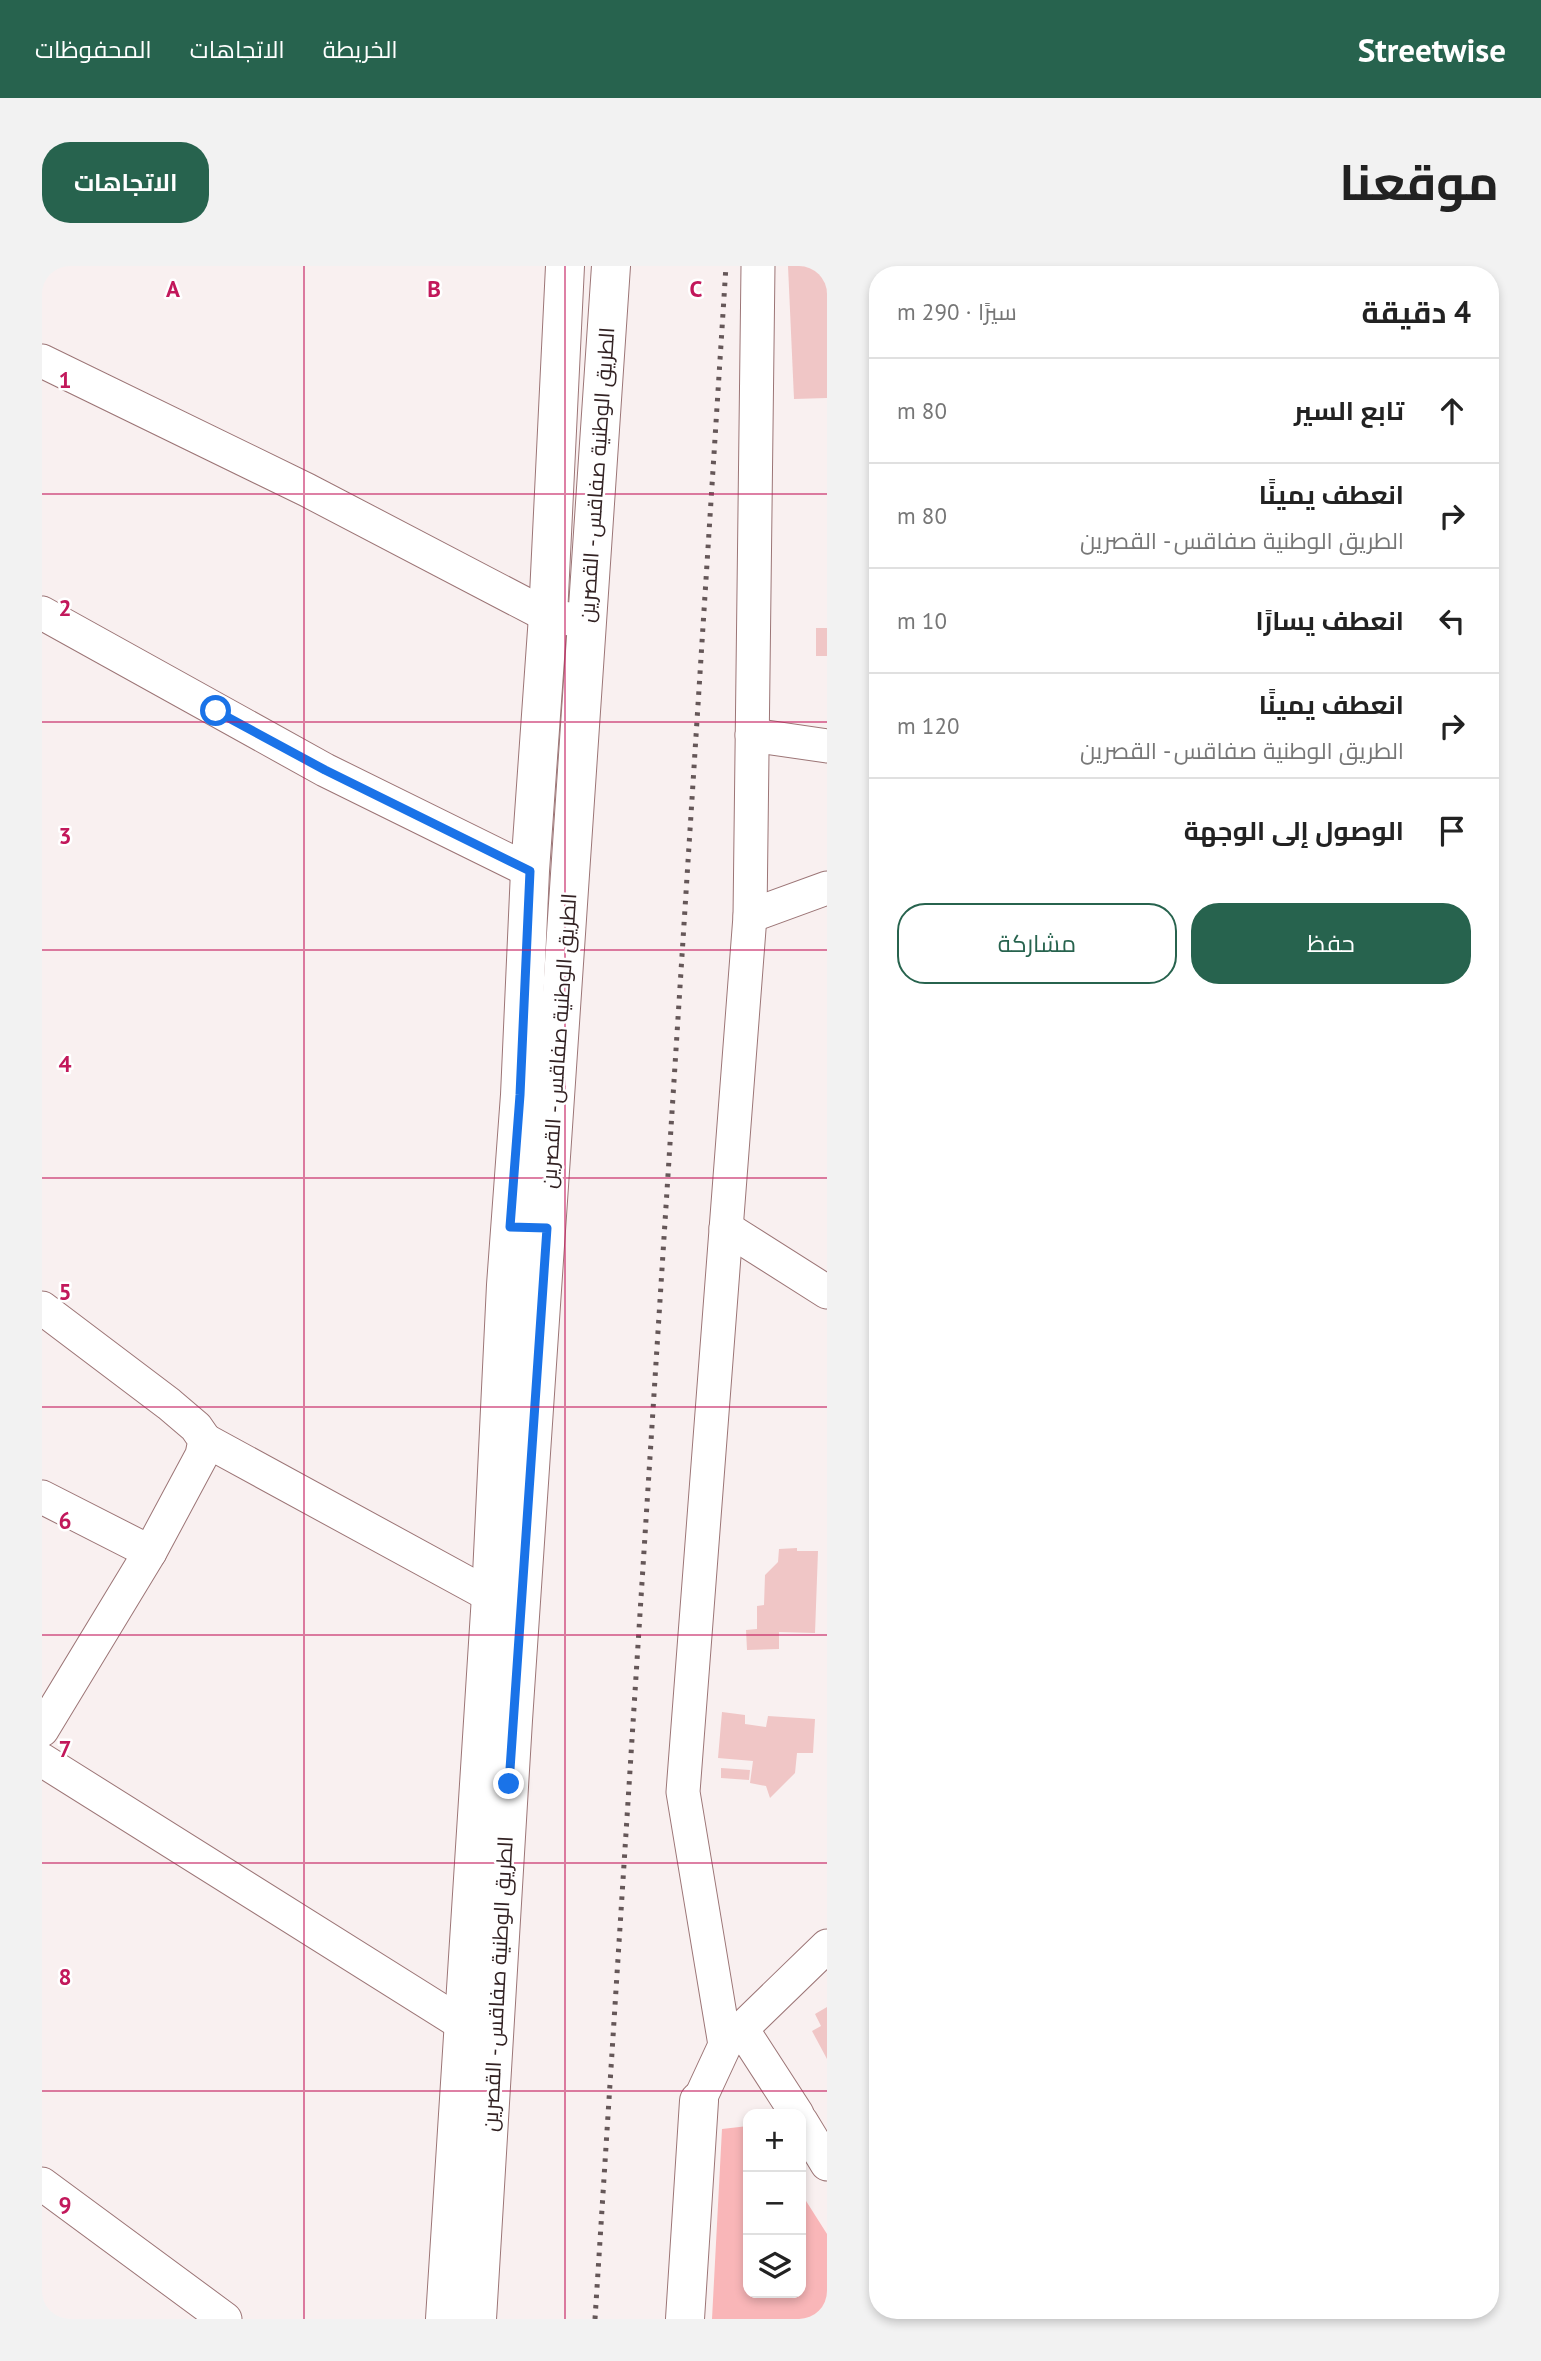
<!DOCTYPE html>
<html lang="ar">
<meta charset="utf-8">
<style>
:root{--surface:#fff;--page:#f2f2f2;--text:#222;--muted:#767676;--line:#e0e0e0;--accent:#27634e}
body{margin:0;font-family:"PT Sans",Cairo,sans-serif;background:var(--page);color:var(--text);direction:rtl}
.controls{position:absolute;right:21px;bottom:21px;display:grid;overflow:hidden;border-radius:14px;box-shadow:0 4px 10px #0003}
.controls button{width:63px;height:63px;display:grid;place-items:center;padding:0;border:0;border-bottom:2px solid var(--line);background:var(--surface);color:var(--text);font:35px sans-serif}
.stop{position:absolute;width:21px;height:21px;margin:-16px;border:5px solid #1a73e8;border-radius:50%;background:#fff}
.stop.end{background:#1a73e8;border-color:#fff;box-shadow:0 2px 7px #0008}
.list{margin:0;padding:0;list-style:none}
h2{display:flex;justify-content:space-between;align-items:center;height:91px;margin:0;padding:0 28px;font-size:30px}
h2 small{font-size:23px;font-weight:400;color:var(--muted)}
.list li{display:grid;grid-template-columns:46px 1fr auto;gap:21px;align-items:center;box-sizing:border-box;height:105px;padding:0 28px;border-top:2px solid var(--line)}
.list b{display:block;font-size:26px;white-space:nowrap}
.list p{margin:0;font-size:23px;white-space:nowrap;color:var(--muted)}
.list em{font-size:23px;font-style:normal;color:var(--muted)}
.actions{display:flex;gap:14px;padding:21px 28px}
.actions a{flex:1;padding:16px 0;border:2px solid var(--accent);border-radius:28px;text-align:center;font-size:24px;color:var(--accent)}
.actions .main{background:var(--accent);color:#fff}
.icon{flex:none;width:38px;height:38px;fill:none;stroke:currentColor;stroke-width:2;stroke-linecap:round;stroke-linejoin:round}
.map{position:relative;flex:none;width:785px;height:2053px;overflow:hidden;direction:ltr;border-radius:28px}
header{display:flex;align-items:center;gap:42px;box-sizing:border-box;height:98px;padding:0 35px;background:var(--accent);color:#fff}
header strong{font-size:33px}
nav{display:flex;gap:38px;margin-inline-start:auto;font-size:24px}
.intro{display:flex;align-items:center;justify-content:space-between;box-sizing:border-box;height:168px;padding:0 42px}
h1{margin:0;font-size:49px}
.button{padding:18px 32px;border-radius:28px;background:var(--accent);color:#fff;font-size:24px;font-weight:700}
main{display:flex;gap:42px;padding:0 42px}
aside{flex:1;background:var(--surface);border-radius:28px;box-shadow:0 4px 10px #0003}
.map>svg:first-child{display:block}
.green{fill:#f9b6b8}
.building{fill:#f0c6c6}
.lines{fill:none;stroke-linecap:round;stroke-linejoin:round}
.minor-casing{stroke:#9c7576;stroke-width:35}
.tertiary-casing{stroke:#9c7576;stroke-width:40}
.primary-casing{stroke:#9c7576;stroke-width:40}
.minor{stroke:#fff;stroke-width:33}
.tertiary{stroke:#fff;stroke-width:38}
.primary{stroke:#fff;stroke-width:38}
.rail{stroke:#655758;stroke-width:5;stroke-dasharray:3.5 7;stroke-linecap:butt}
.route{stroke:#1a73e8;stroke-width:9}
.grid{fill:none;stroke:#c2185b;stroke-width:2;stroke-opacity:0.55}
.labels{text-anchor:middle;stroke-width:5;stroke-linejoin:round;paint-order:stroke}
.street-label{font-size:21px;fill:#322223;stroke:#fff}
.grid-label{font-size:23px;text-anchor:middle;font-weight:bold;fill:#c2185b;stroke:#fff;stroke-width:5;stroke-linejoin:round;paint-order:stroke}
</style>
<header>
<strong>Streetwise</strong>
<nav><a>الخريطة</a><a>الاتجاهات</a><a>المحفوظات</a></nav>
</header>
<div class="intro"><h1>موقعنا</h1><a class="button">الاتجاهات</a></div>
<main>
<aside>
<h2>4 دقيقة<small>سيرًا · 290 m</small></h2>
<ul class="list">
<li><svg class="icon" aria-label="ahead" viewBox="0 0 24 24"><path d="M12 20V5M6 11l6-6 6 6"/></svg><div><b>تابع السير</b></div><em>80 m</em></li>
<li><svg class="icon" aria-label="right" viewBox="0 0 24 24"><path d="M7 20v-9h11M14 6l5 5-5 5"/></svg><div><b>انعطف يمينًا</b><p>الطريق الوطنية صفاقس - القصرين</p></div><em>80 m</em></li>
<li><svg class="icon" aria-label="left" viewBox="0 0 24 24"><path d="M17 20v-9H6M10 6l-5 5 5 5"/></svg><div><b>انعطف يسارًا</b></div><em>10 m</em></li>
<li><svg class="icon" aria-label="right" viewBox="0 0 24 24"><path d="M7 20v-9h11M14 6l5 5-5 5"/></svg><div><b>انعطف يمينًا</b><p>الطريق الوطنية صفاقس - القصرين</p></div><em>120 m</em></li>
<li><svg class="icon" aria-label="arrive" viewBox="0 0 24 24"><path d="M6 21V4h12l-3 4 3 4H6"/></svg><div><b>الوصول إلى الوجهة</b></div></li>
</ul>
<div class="actions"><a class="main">حفظ</a><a>مشاركة</a></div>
</aside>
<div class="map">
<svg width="785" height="2053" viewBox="0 0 785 2053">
<rect width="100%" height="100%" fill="#f9f0f0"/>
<!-- green -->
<polygon class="green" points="706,1860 706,2027 759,2027 759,1927 785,1968 785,2053 670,2053 680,1863"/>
<!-- building -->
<g class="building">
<polygon points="746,0 785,0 785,132 752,133"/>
<rect x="774" y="362" width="11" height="28"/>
<polygon points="755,1282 755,1285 776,1285 773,1367 737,1366 737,1383 705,1384 704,1364 715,1363 715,1340 722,1339 723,1309 736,1296 737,1283"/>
<polygon points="680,1446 703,1449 703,1458 724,1461 726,1450 773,1453 771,1487 755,1487 753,1507 728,1532 724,1520 708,1517 711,1495 676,1492"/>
<polygon points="679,1502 708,1504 707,1514 679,1512"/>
<polygon points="785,1741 785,1793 770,1765 779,1760 773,1748"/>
</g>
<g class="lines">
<defs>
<g id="minor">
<polyline points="0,95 265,224 506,350 528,353"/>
<polyline points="0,347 283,504 488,605"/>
<polyline points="710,469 785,480"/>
<polyline points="708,650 785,622"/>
<polyline points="684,962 785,1026"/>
<polyline points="0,1042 127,1138 154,1161 163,1174 160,1189 108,1286 0,1464"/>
<polyline points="163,1174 449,1330"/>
<polyline points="0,1231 108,1286"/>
<polyline points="0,1494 422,1759"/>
<polyline points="700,1763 755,1848"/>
<polyline points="683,1779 641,1526 708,650 716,0"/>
<polyline points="657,1835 683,1779 785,1680"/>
<polyline points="759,1855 785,1898"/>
<polyline points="0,1918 183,2053"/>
</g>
<polyline id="tertiary" points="643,2053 657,1835"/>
<g id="primary">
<polyline points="403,2053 449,1330 464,1019 478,829 488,605 506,350 523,0"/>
<polyline points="435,2053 471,1454 569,0"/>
</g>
</defs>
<!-- minor casing -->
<use href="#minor" class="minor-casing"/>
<!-- tertiary casing -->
<use href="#tertiary" class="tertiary-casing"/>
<!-- primary casing -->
<use href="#primary" class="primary-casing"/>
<!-- minor -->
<use href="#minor" class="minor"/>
<!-- tertiary -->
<use href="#tertiary" class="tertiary"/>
<!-- primary -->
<use href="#primary" class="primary"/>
<!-- rail -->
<polyline class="rail" points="553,2053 684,0"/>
</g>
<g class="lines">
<!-- route -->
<polyline class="route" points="174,445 283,504 488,605 478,829 468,961 505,962 467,1518"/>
</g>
<!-- grid -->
<path class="grid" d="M 262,0 L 262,2053M 523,0 L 523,2053M 0,228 L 785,228M 0,456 L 785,456M 0,684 L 785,684M 0,912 L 785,912M 0,1141 L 785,1141M 0,1369 L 785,1369M 0,1597 L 785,1597M 0,1825 L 785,1825"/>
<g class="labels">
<!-- street labels -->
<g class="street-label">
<text transform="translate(555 209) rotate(-86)" y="7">الطريق الوطنية صفاقس - القصرين</text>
<text transform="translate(517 775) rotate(-86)" y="7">الطريق الوطنية صفاقس - القصرين</text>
<text transform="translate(456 1718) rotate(-87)" y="7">الطريق الوطنية صفاقس - القصرين</text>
</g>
</g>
<g class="grid-label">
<text x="131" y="31">A</text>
<text x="392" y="31">B</text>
<text x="654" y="31">C</text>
<text x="23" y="122">1</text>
<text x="23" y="350">2</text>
<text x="23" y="578">3</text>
<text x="23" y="806">4</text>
<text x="23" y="1034">5</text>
<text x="23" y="1263">6</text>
<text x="23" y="1491">7</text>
<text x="23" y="1719">8</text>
<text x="23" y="1947">9</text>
</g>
</svg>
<div class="controls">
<button>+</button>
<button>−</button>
<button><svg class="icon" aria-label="layers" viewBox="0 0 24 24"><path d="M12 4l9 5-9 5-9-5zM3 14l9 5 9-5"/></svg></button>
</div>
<div class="stop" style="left:174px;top:445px"></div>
<div class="stop end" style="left:467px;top:1518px"></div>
</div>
</main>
